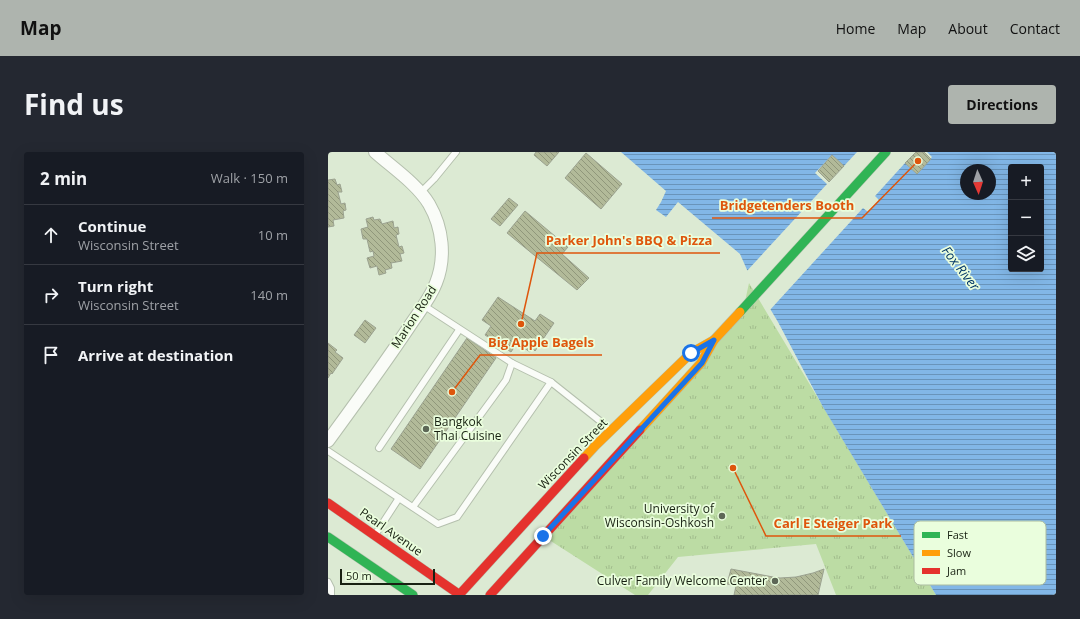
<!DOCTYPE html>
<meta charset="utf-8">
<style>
:root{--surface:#171b24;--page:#242831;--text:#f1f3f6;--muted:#9ea1a6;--line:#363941;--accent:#aeb4ae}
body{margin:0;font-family:"Open Sans",sans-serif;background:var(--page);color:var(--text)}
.controls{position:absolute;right:12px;top:12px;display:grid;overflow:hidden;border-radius:4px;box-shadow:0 4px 16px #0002}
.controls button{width:36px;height:36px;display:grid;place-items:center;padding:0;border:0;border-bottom:1px solid var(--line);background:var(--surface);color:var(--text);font:20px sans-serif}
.compass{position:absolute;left:632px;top:12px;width:36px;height:36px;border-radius:50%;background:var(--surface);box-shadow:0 4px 16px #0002;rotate:177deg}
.scale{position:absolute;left:12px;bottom:10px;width:95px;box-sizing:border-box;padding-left:4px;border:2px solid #182112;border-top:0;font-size:11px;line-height:14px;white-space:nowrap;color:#182112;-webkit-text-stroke:3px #eafedd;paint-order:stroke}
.stop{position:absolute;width:12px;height:12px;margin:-9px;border:3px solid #1a73e8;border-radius:50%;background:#fff}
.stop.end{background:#1a73e8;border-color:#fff;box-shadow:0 1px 4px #0008}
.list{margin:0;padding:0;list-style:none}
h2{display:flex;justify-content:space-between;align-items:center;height:52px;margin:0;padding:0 16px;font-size:17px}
h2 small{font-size:13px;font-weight:400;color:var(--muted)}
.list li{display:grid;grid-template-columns:26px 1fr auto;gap:12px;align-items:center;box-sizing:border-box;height:60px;padding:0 16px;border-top:1px solid var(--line)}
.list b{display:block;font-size:15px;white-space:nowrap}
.list p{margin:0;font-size:13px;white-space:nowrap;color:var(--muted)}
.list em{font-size:13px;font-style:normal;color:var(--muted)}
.icon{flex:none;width:22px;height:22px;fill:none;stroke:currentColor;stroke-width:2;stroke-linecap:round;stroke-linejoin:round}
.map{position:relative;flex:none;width:728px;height:443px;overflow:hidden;border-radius:4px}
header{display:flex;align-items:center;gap:24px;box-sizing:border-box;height:56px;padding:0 20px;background:var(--accent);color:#111}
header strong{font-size:19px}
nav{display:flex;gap:22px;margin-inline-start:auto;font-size:14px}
.intro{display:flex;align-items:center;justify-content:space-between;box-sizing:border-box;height:96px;padding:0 24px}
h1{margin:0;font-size:28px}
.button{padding:10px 18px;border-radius:4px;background:var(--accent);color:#111;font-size:14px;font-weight:700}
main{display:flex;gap:24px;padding:0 24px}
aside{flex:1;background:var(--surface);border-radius:4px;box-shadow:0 4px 16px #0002}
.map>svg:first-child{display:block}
.park{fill:url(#park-tufts)}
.water{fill:url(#water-rules);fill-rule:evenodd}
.pier{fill:#dcead3}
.building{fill:url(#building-back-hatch);stroke:#9ba290}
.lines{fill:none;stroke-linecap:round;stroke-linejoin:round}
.lane-casing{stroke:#b5c0ae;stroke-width:8}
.street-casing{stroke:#b5c0ae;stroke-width:14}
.fast-casing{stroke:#b5c0ae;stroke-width:10}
.slow-casing{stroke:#b5c0ae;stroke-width:10}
.jam-casing{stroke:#b5c0ae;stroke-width:10}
.lane{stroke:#fafcf8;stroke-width:6}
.street{stroke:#fafcf8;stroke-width:12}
.fast{stroke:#30b455;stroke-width:9}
.slow{stroke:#ff9f0a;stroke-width:9}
.jam{stroke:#e5322d;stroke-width:9}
.route{stroke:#1a73e8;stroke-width:5}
.poi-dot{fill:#5d6756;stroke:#eafedd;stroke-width:1.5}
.labels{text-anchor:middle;stroke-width:3.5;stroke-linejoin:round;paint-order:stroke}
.street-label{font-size:12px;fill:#182112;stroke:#eafedd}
.poi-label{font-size:12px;fill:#182112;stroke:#eafedd;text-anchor:end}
.water-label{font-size:13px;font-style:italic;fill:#013566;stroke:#eafedd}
.key{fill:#eafedd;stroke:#abbca0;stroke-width:1}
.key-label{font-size:11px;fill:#182112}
.leader{fill:none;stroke:#de560c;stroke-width:1.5}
.callout-dot{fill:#de560c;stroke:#eafedd;stroke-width:1.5}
.callout-label{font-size:13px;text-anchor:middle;font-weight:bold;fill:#de560c;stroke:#eafedd;stroke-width:3.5;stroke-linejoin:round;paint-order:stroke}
</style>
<header>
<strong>Map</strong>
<nav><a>Home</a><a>Map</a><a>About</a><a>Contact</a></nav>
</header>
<div class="intro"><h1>Find us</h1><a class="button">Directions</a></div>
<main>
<aside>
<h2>2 min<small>Walk · 150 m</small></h2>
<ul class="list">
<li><svg class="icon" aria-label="ahead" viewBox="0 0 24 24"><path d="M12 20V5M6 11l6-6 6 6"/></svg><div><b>Continue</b><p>Wisconsin Street</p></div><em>10 m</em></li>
<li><svg class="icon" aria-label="right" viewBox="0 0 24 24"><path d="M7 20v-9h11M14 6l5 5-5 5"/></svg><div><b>Turn right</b><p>Wisconsin Street</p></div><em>140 m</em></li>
<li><svg class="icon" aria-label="arrive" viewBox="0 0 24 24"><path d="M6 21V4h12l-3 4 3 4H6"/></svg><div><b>Arrive at destination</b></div></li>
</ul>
</aside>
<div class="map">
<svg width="728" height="443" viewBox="0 0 728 443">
<defs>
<pattern id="park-tufts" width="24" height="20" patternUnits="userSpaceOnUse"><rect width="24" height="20" fill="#bcdca4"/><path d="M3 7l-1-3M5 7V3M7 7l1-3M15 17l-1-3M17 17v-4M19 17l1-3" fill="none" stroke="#a1bc8c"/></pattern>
<pattern id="water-rules" width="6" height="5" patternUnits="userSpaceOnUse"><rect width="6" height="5" fill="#82b7e7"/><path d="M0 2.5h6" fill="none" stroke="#6994ba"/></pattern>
<pattern id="building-back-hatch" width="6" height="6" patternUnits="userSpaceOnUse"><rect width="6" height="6" fill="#b2ba99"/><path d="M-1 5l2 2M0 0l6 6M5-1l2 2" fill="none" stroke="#90977b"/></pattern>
</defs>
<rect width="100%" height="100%" fill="#dcead3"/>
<!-- park -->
<polygon class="park" points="421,131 608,443 508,443 488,392 350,405 320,443 307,443 215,384 416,154"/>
<!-- water -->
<path class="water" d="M 293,0 L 728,0 L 728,443 L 608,443 L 495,255 L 450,170 L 420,120 L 412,102 L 350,50 L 338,65 L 328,58 L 333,50 L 338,39 ZM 683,15 L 713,15 L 713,117 L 683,117 ZM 638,18 L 662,18 L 662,42 L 638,42 Z"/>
<!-- pier -->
<polygon class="pier" points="529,0 599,0 604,5 589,22 577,11 547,44 551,48 540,60 535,56 441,159 418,120 499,32 487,21 504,3 516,14"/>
<!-- building -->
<g class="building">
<polygon points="208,0 231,0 219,14 206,3"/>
<polygon points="588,0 596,0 603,7 589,22 577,11"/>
<polygon points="258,1 294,32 273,57 237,26"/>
<polygon points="504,3 516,14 501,30 490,19"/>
<polygon points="7,27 9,33 12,32 14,40 10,40 13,52 17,51 18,58 15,59 16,66 5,68 6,74 0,75 0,28"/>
<polygon points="181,46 190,53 172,74 163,67"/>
<polygon points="197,59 240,95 234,102 261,126 249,138 179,81"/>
<polygon points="45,65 46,68 52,67 54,72 65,69 66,76 70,75 71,82 68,83 71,95 74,94 76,101 72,102 74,109 63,111 64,116 57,118 58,121 51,123 49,114 42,116 39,106 46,104 45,99 42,100 39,87 35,87 33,77 40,75 38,67"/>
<polygon points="170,145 207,169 212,162 226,171 207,199 204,196 202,200 189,191 183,200 157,183 163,174 154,168"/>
<polygon points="37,168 48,176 37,191 26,183"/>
<polygon points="139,186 168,206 92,317 63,297"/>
<polygon points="0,191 9,198 7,200 15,206 4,222 3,221 0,226"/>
<polygon points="403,417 445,425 452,426 468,425 485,421 496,417 490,443 406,443 408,434 399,432"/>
</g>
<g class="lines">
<defs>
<g id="lane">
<polyline points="93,40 106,27 128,0"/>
<polyline points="95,153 184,211 223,230"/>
<polyline points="51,296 131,178"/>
<polyline points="0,299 110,372 129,365 223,230 272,269 280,277"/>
<polyline points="85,355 178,228 184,211"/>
<polyline points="47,383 71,346"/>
<polyline points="0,430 3,436 3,443"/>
</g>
<path id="street" d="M 0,289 C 27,252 55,214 81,175 C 90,161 102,147 108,131 C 118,106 115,76 101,52 C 89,32 65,16 47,0"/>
<g id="fast">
<polyline points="412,160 558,0"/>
<polyline points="0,385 85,443"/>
</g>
<g id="slow">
<polyline points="312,278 373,211 386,188 412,160"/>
<polyline points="256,306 267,294 363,201 386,188"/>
</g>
<g id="jam">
<polyline points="0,351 132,443"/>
<polyline points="131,443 256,306"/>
<polyline points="162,443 312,278"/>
</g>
</defs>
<!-- lane casing -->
<use href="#lane" class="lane-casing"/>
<!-- street casing -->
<use href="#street" class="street-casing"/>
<!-- fast casing -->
<use href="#fast" class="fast-casing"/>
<!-- slow casing -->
<use href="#slow" class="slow-casing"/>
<!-- jam casing -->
<use href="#jam" class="jam-casing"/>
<!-- lane -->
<use href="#lane" class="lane"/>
<!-- street -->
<use href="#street" class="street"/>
<!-- fast -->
<use href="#fast" class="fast"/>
<!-- slow -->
<use href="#slow" class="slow"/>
<!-- jam -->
<use href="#jam" class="jam"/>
</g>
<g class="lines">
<!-- route -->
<polyline class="route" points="215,384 374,211 386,188 363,201"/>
</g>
<!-- markers -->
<g class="poi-dot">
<circle cx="98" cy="277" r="4"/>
<circle cx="394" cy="364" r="4"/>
<circle cx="447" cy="429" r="4"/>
</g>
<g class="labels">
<!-- street labels -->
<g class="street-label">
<text transform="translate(86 165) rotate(-57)" y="4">Marion Road</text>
<text transform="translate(245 302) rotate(-46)" y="4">Wisconsin Street</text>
<text transform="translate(63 380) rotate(35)" y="4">Pearl Avenue</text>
</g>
<!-- poi labels -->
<g class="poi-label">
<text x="106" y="274" text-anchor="start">Bangkok<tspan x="106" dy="14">Thai Cuisine</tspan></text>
<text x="386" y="361">University of<tspan x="386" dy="14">Wisconsin-Oshkosh</tspan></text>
<text x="439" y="433">Culver Family Welcome Center</text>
</g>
<!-- water labels -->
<g class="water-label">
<text transform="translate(633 116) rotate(52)" y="5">Fox River</text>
</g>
</g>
<!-- legend -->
<rect x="586" y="369" width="132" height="64" rx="6" class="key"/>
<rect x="594" y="380" width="18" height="6" fill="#30b455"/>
<rect x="594" y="398" width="18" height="6" fill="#ff9f0a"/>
<rect x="594" y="416" width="18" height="6" fill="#e5322d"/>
<g class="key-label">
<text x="619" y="387">Fast</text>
<text x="619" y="405">Slow</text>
<text x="619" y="423">Jam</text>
</g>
<!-- callouts -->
<path class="leader" d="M590 9L534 66H384M193 172L209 101H392M124 240L152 203H274M405 316L438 384H573"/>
<g class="callout-dot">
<circle cx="590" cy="9" r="4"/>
<circle cx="193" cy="172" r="4"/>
<circle cx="124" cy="240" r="4"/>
<circle cx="405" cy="316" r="4"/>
</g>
<g class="callout-label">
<text x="459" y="58">Bridgetenders Booth</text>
<text x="301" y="93">Parker John's BBQ &amp; Pizza</text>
<text x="213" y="195">Big Apple Bagels</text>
<text x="505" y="376">Carl E Steiger Park</text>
</g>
</svg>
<div class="controls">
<button>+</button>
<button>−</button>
<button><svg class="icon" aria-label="layers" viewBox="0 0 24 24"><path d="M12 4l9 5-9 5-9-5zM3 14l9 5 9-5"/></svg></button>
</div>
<svg class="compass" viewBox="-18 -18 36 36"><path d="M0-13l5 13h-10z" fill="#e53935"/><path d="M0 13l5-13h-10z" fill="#9ea1a6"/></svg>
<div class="scale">50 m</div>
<div class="stop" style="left:363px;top:201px"></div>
<div class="stop end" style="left:215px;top:384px"></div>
</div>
</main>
